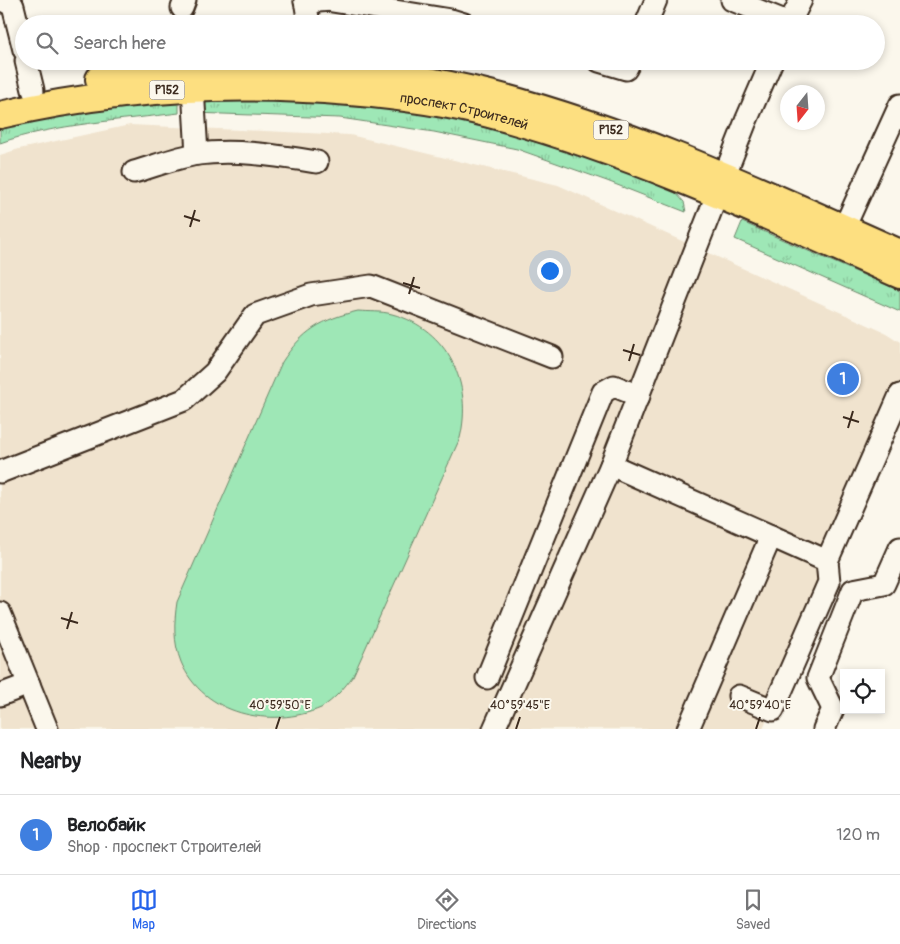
<!DOCTYPE html>
<meta charset="utf-8">
<style>
:root{--surface:#fff;--page:#f2f2f2;--text:#202124;--muted:#757577;--line:#e0e0e0;--accent:#2563eb}
body{margin:0;font-family:Pangolin,sans-serif;background:var(--page);color:var(--text)}
.controls{position:absolute;right:15px;bottom:15px;display:grid;overflow:hidden;border-radius:0px;box-shadow:0 2px 8px #0003}
.controls button{width:45px;height:45px;display:grid;place-items:center;padding:0;border:0;border-bottom:1px solid var(--line);background:var(--surface);color:var(--text);font:25px sans-serif}
.compass{position:absolute;left:780px;top:85px;width:45px;height:45px;border-radius:50%;background:var(--surface);box-shadow:0 2px 8px #0003;rotate:197deg}
.you{position:absolute;left:549px;top:270px;width:18px;height:18px;margin:-12px;border:4px solid #fff;border-radius:50%;background:#1a73e8;box-shadow:0 0 0 8px #1a73e833}
.badge{display:grid;place-items:center;width:32px;height:32px;border-radius:50%;background:var(--accent);color:#fff;font-size:16px;font-weight:700}
.pin{position:absolute;translate:-50% -50%;border:2px solid #fff;box-shadow:0 1px 5px #0006}
.list{margin:0;padding:0;list-style:none}
h2{display:flex;justify-content:space-between;align-items:center;height:65px;margin:0;padding:0 20px;font-size:21px}
h2 small{font-size:16px;font-weight:400;color:var(--muted)}
.list li{display:grid;grid-template-columns:32px 1fr auto;gap:15px;align-items:center;box-sizing:border-box;height:80px;padding:0 20px;border-top:1px solid var(--line)}
.list b{display:block;font-size:19px;white-space:nowrap}
.list p{margin:0;font-size:16px;white-space:nowrap;color:var(--muted)}
.list em{font-size:16px;font-style:normal;color:var(--muted)}
.icon{flex:none;width:28px;height:28px;fill:none;stroke:currentColor;stroke-width:2;stroke-linecap:round;stroke-linejoin:round}
.map{position:relative;flex:none;width:900px;height:729px;overflow:hidden}
.search{position:absolute;background:var(--surface);box-shadow:0 2px 8px #0003;left:15px;right:15px;top:15px;height:55px;display:flex;align-items:center;gap:12px;box-sizing:border-box;padding:0 18px;border-radius:28px;color:var(--muted);font-size:19px}
.sheet{height:145px;background:var(--surface)}
nav{display:flex;justify-content:space-around;align-items:center;box-sizing:border-box;height:70px;border-top:1px solid var(--line);background:var(--surface);font-size:14px;color:var(--muted)}
nav a{display:grid;justify-items:center;gap:2px}
nav .on{color:var(--accent)}
.map>svg:first-child{display:block}
.built{fill:#f0e3ce}
.grass{fill:url(#grass-tufts);stroke:#6c886a}
.pitch{fill:#9ee7b6;stroke:#6c886a}
.lines{fill:none;stroke-linecap:round;stroke-linejoin:round}
.minor-casing{stroke:#3b2a1e;stroke-width:25}
.major-casing{stroke:#3b2a1e;stroke-width:30}
.minor{stroke:#fbf7ec;stroke-width:21}
.major{stroke:#fddf80;stroke-width:26}
.ticks{fill:none;stroke:#3b2a1e;stroke-width:2}
.labels{text-anchor:middle;stroke-width:4;stroke-linejoin:round;paint-order:stroke}
.shield{fill:#fbf7ec;stroke:#75685c;stroke-width:1}
.shield-label{font-size:12px;font-weight:bold;fill:#3b2a1e}
.street-label{font-size:14px;fill:#3b2a1e;stroke:#fbf7ec}
.ticks-label{font-size:12px;text-anchor:middle;fill:#3b2a1e;stroke:#fbf7ec;stroke-width:4;stroke-linejoin:round;paint-order:stroke}
</style>
<div class="map">
<svg width="900" height="729" viewBox="0 0 900 729">
<defs>
<pattern id="grass-tufts" width="24" height="20" patternUnits="userSpaceOnUse" patternTransform="scale(1.25)"><rect width="24" height="20" fill="#9ee7b6"/><path d="M3 7l-1-3M5 7V3M7 7l1-3M15 17l-1-3M17 17v-4M19 17l1-3" fill="none" stroke="#89c69c"/></pattern>
</defs>
<rect width="100%" height="100%" fill="#fbf7ec"/>
<filter id="ink" filterUnits="userSpaceOnUse"><feTurbulence type="fractalNoise" baseFrequency=".02" numOctaves="2"/><feDisplacementMap in="SourceGraphic" scale="10" xChannelSelector="R" yChannelSelector="G"/><feConvolveMatrix kernelMatrix="1 2 1 2 8 2 1 2 1" color-interpolation-filters="sRGB"/></filter>
<g filter="url(#ink)">
<!-- built -->
<polygon class="built" points="130,125 350,135 558,185 886,333 900,342 900,419 763,729 0,729 0,155 19,149"/>
<!-- grass -->
<g class="grass">
<polygon points="192,97 291,97 429,113 482,124 613,166 665,187 676,193 684,202 686,212 607,181 517,149 434,132 340,118 193,113"/>
<path d="M 179,99 L 179,113 C 123,120 53,124 0,143 L 0,126 L 60,113 Z"/>
<polygon points="742,222 900,291 900,312 735,239"/>
</g>
<!-- pitch -->
<path class="pitch" d="M 358,311 C 370,312 381,311 392,314 C 449,329 473,385 460,438 L 353,676 C 344,688 335,699 321,708 C 271,729 203,715 181,662 C 173,642 174,622 177,602 L 282,362 C 302,331 322,319 358,311 Z"/>
<g class="lines">
<defs>
<g id="minor">
<polyline points="3,0 13,6 24,50"/>
<polyline points="305,0 309,24"/>
<polyline points="732,0 790,23"/>
<polyline points="332,1 451,20 464,24"/>
<polyline points="305,2 332,0"/>
<polyline points="182,8 185,0"/>
<polyline points="646,24 656,0"/>
<polyline points="789,24 801,0"/>
<polyline points="26,61 33,90"/>
<polyline points="599,61 626,69 630,61"/>
<polyline points="193,88 197,154"/>
<path d="M 134,172 C 155,166 177,157 198,154 C 238,149 278,156 317,162"/>
<polyline points="844,228 900,105"/>
<polyline points="0,472 184,400 215,372 255,315 311,295 371,286 552,357"/>
<polyline points="771,536 611,465 746,121 772,61"/>
<polyline points="0,613 47,729"/>
<polyline points="487,678 603,392 614,386 639,396"/>
<polyline points="0,695 29,684"/>
<polyline points="739,696 773,710 829,582 827,561"/>
<polyline points="494,729 611,465"/>
<polyline points="688,729 771,536 827,561 900,395"/>
<polyline points="824,729 833,709 818,678 853,590 884,584 900,548"/>
</g>
<g id="major">
<path d="M 99,79 C 224,60 372,63 494,95 C 636,132 767,194 900,253"/>
<path id="s1" d="M 0,115 C 115,88 233,82 350,92 C 397,96 444,102 489,114 C 632,152 766,215 900,275"/>
</g>
</defs>
<!-- minor casing -->
<use href="#minor" class="minor-casing"/>
<!-- major casing -->
<use href="#major" class="major-casing"/>
<!-- minor -->
<use href="#minor" class="minor"/>
<!-- major -->
<use href="#major" class="major"/>
</g>
</g>
<!-- ticks -->
<path class="ticks" d="M 184,216 L 200,221M 190,227 L 195,210M 403,283 L 420,288M 409,294 L 414,277M 623,350 L 640,355M 629,361 L 634,344M 843,417 L 859,422M 848,428 L 853,411M 61,618 L 78,623M 67,629 L 72,612M 276,729 L 280,717M 516,729 L 520,717M 756,729 L 760,717"/>
<g class="labels">
<!-- shield labels -->
<g class="shield">
<rect x="149.5" y="80.5" width="35" height="19" rx="4"/>
<rect x="593.5" y="120.5" width="35" height="19" rx="4"/>
</g>
<g class="shield-label">
<text x="167" y="94">Р152</text>
<text x="611" y="134">Р152</text>
</g>
<!-- street labels -->
<g class="street-label">
<text dy="5" stroke="none"><textPath href="#s1" startOffset="468">проспект Строителей</textPath></text>
</g>
</g>
<g class="ticks-label">
<text x="280" y="709">40°59'50"E</text>
<text x="520" y="709">40°59'45"E</text>
<text x="760" y="709">40°59'40"E</text>
</g>
</svg>
<div class="controls">
<button><svg class="icon" aria-label="locate" viewBox="0 0 24 24"><circle cx="12" cy="12" r="6"/><path d="M12 2v4M12 18v4M2 12h4M18 12h4"/></svg></button>
</div>
<svg class="compass" viewBox="-18 -18 36 36"><path d="M0-13l5 13h-10z" fill="#e53935"/><path d="M0 13l5-13h-10z" fill="#757577"/></svg>
<div class="you"></div>
<div class="pin badge" style="left:843px;top:379px;background:#3f7fe0">1</div>
<div class="search"><svg class="icon" aria-label="search" viewBox="0 0 24 24"><circle cx="10" cy="10" r="6"/><path d="M15 15l6 6"/></svg>Search here</div>
</div>
<section class="sheet">
<h2>Nearby<small></small></h2>
<ul class="list">
<li><span class="badge" style="background:#3f7fe0">1</span><div><b>Велобайк</b><p>Shop · проспект Строителей</p></div><em>120 m</em></li>
</ul>
</section>
<nav>
<a class="on"><svg class="icon" aria-label="map" viewBox="0 0 24 24"><path d="M3 6l6-2 6 2 6-2v14l-6 2-6-2-6 2zM9 4v14M15 6v14"/></svg>Map</a>
<a><svg class="icon" aria-label="directions" viewBox="0 0 24 24"><path d="M12 3l9 9-9 9-9-9zM9 14v-3h6M13 9l2 2-2 2"/></svg>Directions</a>
<a><svg class="icon" aria-label="saved" viewBox="0 0 24 24"><path d="M7 4h10v16l-5-4-5 4z"/></svg>Saved</a>
</nav>
